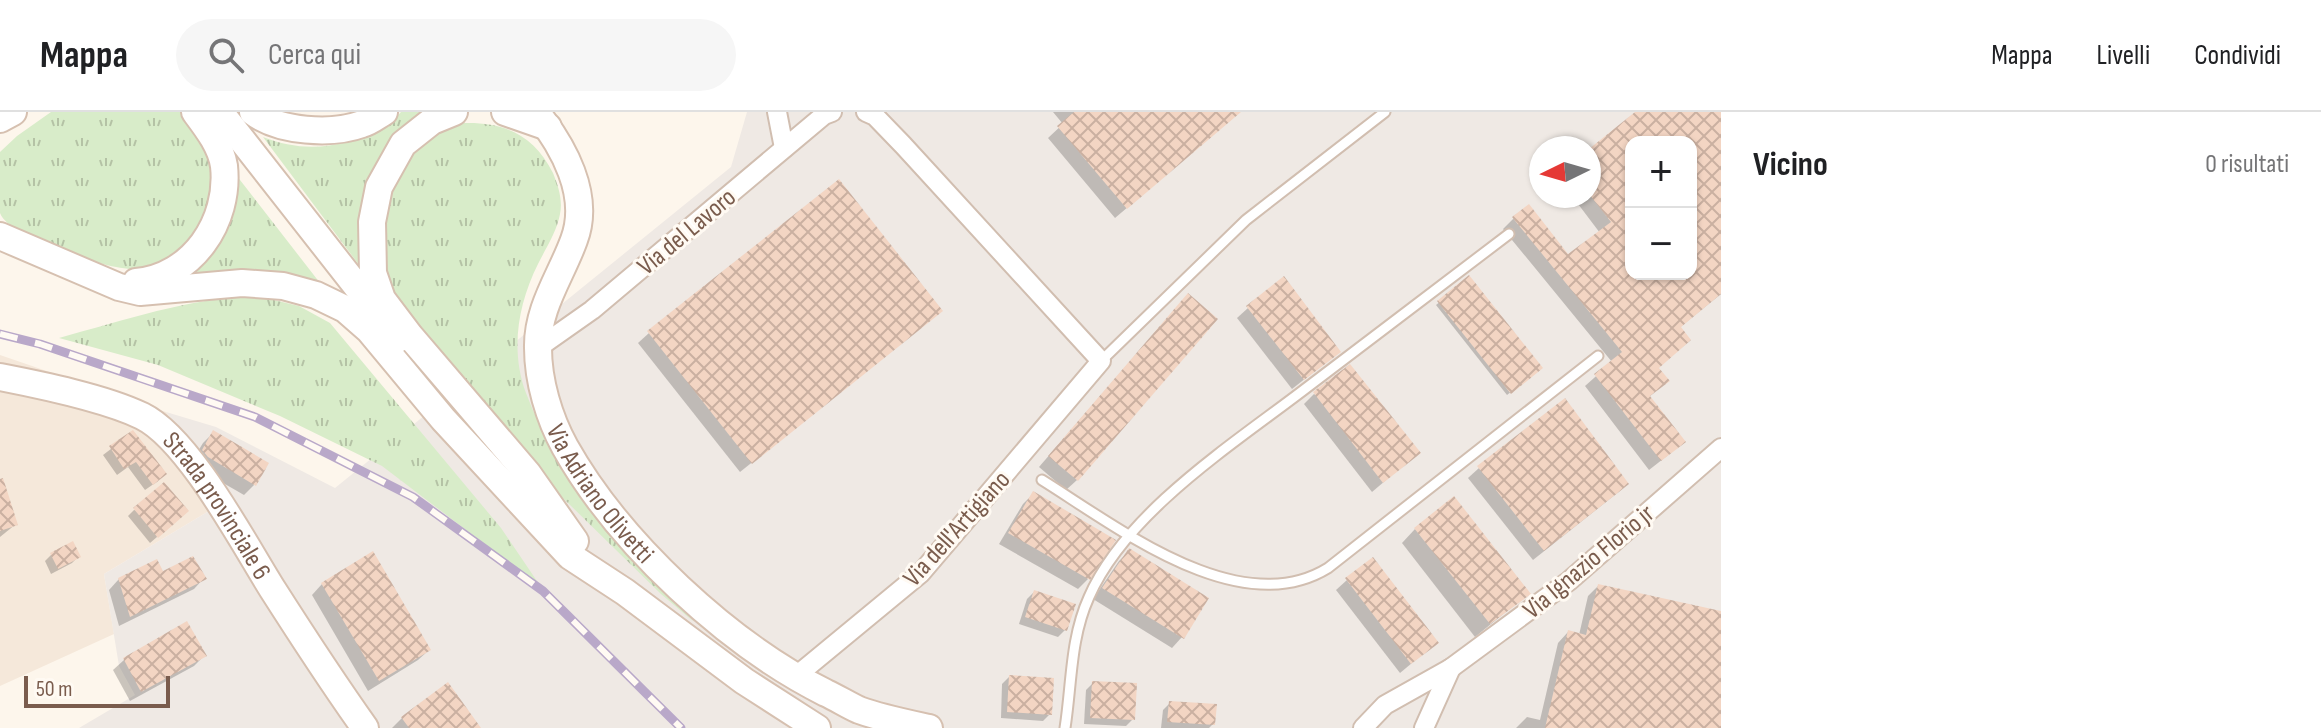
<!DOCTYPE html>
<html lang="it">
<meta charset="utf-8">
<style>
:root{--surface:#fff;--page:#f6f6f6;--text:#202124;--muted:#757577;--line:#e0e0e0}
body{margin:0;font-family:"Sofia Sans Condensed",sans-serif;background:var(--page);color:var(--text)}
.controls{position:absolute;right:24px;top:24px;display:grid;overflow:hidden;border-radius:16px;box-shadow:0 2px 6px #0004}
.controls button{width:72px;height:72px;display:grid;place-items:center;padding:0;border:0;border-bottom:2px solid var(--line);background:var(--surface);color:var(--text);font:40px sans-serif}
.compass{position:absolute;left:1529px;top:24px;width:72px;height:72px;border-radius:50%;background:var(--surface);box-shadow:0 2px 6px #0004;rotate:265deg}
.scale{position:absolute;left:24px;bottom:20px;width:146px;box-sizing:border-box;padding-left:8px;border:4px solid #7a5c4d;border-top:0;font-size:22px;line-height:28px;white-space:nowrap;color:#7a5c4d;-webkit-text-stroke:6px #fffaf3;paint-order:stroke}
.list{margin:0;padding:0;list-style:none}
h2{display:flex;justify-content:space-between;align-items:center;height:104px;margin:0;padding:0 32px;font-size:34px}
h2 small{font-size:26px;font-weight:400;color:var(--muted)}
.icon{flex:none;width:44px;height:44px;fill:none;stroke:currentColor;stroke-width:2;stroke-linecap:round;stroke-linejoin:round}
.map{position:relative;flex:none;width:1721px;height:616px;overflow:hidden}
header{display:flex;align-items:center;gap:48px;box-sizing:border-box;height:112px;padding:0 40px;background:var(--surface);border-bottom:2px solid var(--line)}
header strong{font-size:38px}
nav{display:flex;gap:44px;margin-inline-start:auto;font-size:28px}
.search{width:560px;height:72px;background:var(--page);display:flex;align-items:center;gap:20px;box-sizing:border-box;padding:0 28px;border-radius:44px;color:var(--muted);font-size:30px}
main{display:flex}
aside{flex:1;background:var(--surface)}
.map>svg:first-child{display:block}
.residential{fill:#f5e8da}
.industrial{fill:#efe9e4;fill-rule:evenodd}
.grass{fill:url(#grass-tufts)}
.shadow{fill:#0003;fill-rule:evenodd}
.building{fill:url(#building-cross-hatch);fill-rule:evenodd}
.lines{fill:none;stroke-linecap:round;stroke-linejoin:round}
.service-casing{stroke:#d1beb0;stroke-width:13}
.minor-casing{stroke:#d1beb0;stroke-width:22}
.secondary-casing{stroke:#d6c0b0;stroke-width:30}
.service{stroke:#fff;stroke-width:9}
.minor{stroke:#fff;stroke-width:18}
.secondary{stroke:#fff;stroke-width:26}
.rail-casing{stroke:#b9a8c9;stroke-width:9}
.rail{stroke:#fffaf3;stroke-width:6;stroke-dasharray:18;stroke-linecap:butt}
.labels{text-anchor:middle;stroke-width:6;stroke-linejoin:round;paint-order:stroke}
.street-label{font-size:26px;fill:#7a5c4d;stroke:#fffaf3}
</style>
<header>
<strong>Mappa</strong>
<div class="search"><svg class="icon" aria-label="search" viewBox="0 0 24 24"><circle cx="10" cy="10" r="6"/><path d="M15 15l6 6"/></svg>Cerca qui</div>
<nav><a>Mappa</a><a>Livelli</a><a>Condividi</a></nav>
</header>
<main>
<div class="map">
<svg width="1721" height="616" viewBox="0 0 1721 616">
<defs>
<pattern id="grass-tufts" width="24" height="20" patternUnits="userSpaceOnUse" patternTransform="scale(2)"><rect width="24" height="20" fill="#d8ecc9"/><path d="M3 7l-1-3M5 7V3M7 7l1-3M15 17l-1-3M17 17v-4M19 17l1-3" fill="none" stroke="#b4c2a5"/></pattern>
<pattern id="building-cross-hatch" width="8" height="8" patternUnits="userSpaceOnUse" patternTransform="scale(2)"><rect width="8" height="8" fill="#f3d5c3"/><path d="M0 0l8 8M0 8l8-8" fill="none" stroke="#cab0a1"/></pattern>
</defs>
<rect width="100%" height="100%" fill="#fdf6ec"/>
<!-- residential -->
<polygon class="residential" points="0,243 166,300 200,343 229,387 104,462 114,522 0,574"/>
<!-- industrial -->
<path class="industrial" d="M 747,0 L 1721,0 L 1721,616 L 79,616 L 135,583 L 119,554 L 104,462 L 229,387 L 200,343 L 166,300 L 216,315 L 335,376 L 731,55 ZM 1631,30 L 1691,30 L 1691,162 L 1631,162 ZM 1541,36 L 1589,36 L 1589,84 L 1541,84 Z"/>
<!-- grass -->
<g class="grass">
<path d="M 51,0 L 189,0 C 195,12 204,25 209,38 C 226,86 195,147 143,157 C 118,162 9,127 0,101 C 0,91 0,52 0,40 L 17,24 Z"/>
<path d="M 401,0 L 428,0 L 384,39 L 367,71 L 362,157 L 263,25 C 303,41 343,37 380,15 C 388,11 395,7 401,0 Z"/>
<path d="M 464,11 C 505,10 534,23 553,61 C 558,73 563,88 560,102 C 557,119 546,136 538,152 C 518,192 510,238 526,281 C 560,372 629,440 694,510 L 661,482 L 522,346 L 464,280 L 385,169 L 381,100 L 409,41 L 436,20 Z"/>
<polygon points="233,59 320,171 265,159 245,159 176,171"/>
<path d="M 257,184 L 299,194 L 330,211 L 501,416 L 541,475 L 382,354 L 280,304 L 158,253 L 59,226 C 125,208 189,186 257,184 Z"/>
</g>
<!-- shadow -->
<g class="shadow">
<polygon points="1053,0 1240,0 1115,106 1048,26 1063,12"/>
<path d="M 1639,0 L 1721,0 L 1721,182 L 1679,216 L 1656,257 L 1667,269 L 1649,285 L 1672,340 L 1649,358 L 1585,274 L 1612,250 L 1503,117 L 1514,106 L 1568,145 L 1600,121 L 1572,84 L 1589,84 L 1589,39 ZM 1631,30 L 1691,30 L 1691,162 L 1631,162 Z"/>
<polygon points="1469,166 1541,256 1507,283 1436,193"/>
<polygon points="1178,194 1077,368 1066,378 1039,355"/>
<polygon points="1248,196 1339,240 1292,277 1237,206"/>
<polygon points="941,199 740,360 638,231 649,221"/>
<polygon points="1314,282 1418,341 1372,380 1304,292"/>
<polygon points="132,321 158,369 145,378 128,355 117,363 103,343"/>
<polygon points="213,321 255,372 244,383 197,356 192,349 203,331"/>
<polygon points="1479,356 1616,382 1533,448 1468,366"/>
<polygon points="1033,382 1088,467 1078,477 999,432 1023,392"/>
<polygon points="0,387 16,412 0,425"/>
<polygon points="134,398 179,406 150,431 128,404"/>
<polygon points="1415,417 1528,482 1475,525 1402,431"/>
<polygon points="1129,439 1182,525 1172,536 1093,487 1119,449"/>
<polygon points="52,442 79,444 72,451 51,462 45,449"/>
<polygon points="163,461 204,466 194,477 119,514 109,478 119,467"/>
<polygon points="1347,468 1436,531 1400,561 1336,478"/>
<polygon points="322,472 429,538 418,548 368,579 312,483"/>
<polygon points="1598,474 1721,501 1721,616 1516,616 1527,605 1540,608 1558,531 1568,520 1579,523 1588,484"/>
<polygon points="1034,480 1065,518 1058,525 1019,512 1027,487"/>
<polygon points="204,544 194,554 130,589 113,558 124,548"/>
<polygon points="1009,565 1050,602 1043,609 1001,606 1002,572"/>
<polygon points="1093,571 1133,607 1126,614 1084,612 1086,578"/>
<polygon points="1170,591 1213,612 1209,616 1161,616 1163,598"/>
<polygon points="402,606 478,616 392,616"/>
</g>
<!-- building -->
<g class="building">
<polygon points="1074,0 1241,0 1127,97 1057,14"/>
<path d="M 1635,0 L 1721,0 L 1721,182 L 1681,215 L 1691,228 L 1659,256 L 1670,269 L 1650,284 L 1686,330 L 1661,349 L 1594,262 L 1622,240 L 1512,105 L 1529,92 L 1568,142 L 1611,110 L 1589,82 L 1589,37 ZM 1631,30 L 1691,30 L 1691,162 L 1631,162 Z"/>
<polygon points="839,67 943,199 752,352 647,219"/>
<polygon points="1469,163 1543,256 1511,282 1437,189"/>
<polygon points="1284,164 1341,240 1304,268 1246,194"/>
<polygon points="1188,181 1218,207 1078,369 1048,344"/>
<polygon points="1350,252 1421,341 1383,371 1313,280"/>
<polygon points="1565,286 1629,372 1544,439 1477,354"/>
<polygon points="133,318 167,362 153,373 136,350 124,357 109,334"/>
<polygon points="213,318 269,351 256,374 208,345 202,338"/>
<polygon points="3,366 18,413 0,419 0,367"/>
<polygon points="164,370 189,399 158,426 133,396"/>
<polygon points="1033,379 1116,428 1090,468 1008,421"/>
<polygon points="1454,384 1531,482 1490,512 1414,416"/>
<polygon points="73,429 81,445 58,457 50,441"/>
<polygon points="1129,436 1209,486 1184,527 1102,476"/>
<polygon points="373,439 431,538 379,569 321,471"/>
<polygon points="193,444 207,467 130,505 118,466 157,447 163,459"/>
<polygon points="1373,445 1439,531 1411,552 1345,466"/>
<polygon points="1598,472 1721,499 1721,616 1545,616 1568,518 1586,523"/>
<polygon points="1034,478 1076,492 1067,519 1025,505"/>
<polygon points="187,509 207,544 141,580 123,546"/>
<polygon points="1009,563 1054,566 1052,603 1007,600"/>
<polygon points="1092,569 1137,571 1135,608 1090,606"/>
<polygon points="448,570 481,616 409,616 401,605"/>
<polygon points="1169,589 1217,592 1215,613 1167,610"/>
</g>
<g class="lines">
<defs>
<g id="service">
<polyline points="1101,249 1246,108 1385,0"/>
<path d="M 1042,368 C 1116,414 1239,511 1328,456 L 1598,244"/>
<path d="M 1065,616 C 1072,571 1070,527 1089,485 C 1125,402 1230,334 1301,280 C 1370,227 1440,175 1509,122"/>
</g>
<g id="minor">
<polyline points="777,0 784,36"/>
<polyline points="538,236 592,198 824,3 832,0"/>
<polyline points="795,565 921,461 1101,249 903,33 875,4 866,0"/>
<polyline points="1363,616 1385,593 1451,556 1569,469 1721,336"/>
<polyline points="1424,616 1451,556"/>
</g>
<g id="secondary">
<polyline points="220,0 398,227"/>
<path d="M 253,0 C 279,20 332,23 362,12 C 370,10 377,4 384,0"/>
<polyline points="454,0 432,9 403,32 379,75 372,110 373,161 382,187 410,224 528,362 575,429"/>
<polyline points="505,0 548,15"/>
<path id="s1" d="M 536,0 C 563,34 591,83 574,128 C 561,164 537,196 538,236 C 538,269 549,306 565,335 C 619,431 728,532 826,581 C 837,586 848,593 859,598 C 881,606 906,611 929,616"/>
<polyline points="0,7 13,0"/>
<polyline points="0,124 119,175 140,180 242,171 283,174 316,183 345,197 369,218 443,307 570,444 625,480 744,569 817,616"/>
<path d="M 136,170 C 192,165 230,110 224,54 C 221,34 207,16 195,0"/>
<path id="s2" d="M 0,265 C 41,273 105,286 142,304 C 189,327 244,432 273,478 C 303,525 333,571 365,616"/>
</g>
</defs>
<!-- service casing -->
<use href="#service" class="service-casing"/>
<!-- minor casing -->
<use href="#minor" class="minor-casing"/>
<!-- secondary casing -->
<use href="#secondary" class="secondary-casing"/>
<!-- service -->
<use href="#service" class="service"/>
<!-- minor -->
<use href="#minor" class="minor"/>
<!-- secondary -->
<use href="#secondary" class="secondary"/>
<defs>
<polyline id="rail" points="0,222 40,232 255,305 413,385 543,479 681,616"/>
</defs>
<!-- rail casing -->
<use href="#rail" class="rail-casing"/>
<!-- rail -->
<use href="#rail" class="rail"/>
</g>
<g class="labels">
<!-- street labels -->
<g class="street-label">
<text transform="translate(686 119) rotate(-40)" y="9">Via del Lavoro</text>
<text dy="9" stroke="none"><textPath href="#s1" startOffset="416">Via Adriano Olivetti</textPath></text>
<text dy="9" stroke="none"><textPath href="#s2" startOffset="266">Strada provinciale 6</textPath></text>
<text transform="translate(956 416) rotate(-48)" y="9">Via dell'Artigiano</text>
<text transform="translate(1588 449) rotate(-40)" y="9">Via Ignazio Florio jr</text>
</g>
</g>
</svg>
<div class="controls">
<button>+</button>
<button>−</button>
</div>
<svg class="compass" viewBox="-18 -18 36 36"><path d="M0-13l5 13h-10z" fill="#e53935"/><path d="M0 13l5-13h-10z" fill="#757577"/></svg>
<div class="scale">50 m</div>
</div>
<aside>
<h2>Vicino<small>0 risultati</small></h2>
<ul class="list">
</ul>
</aside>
</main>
